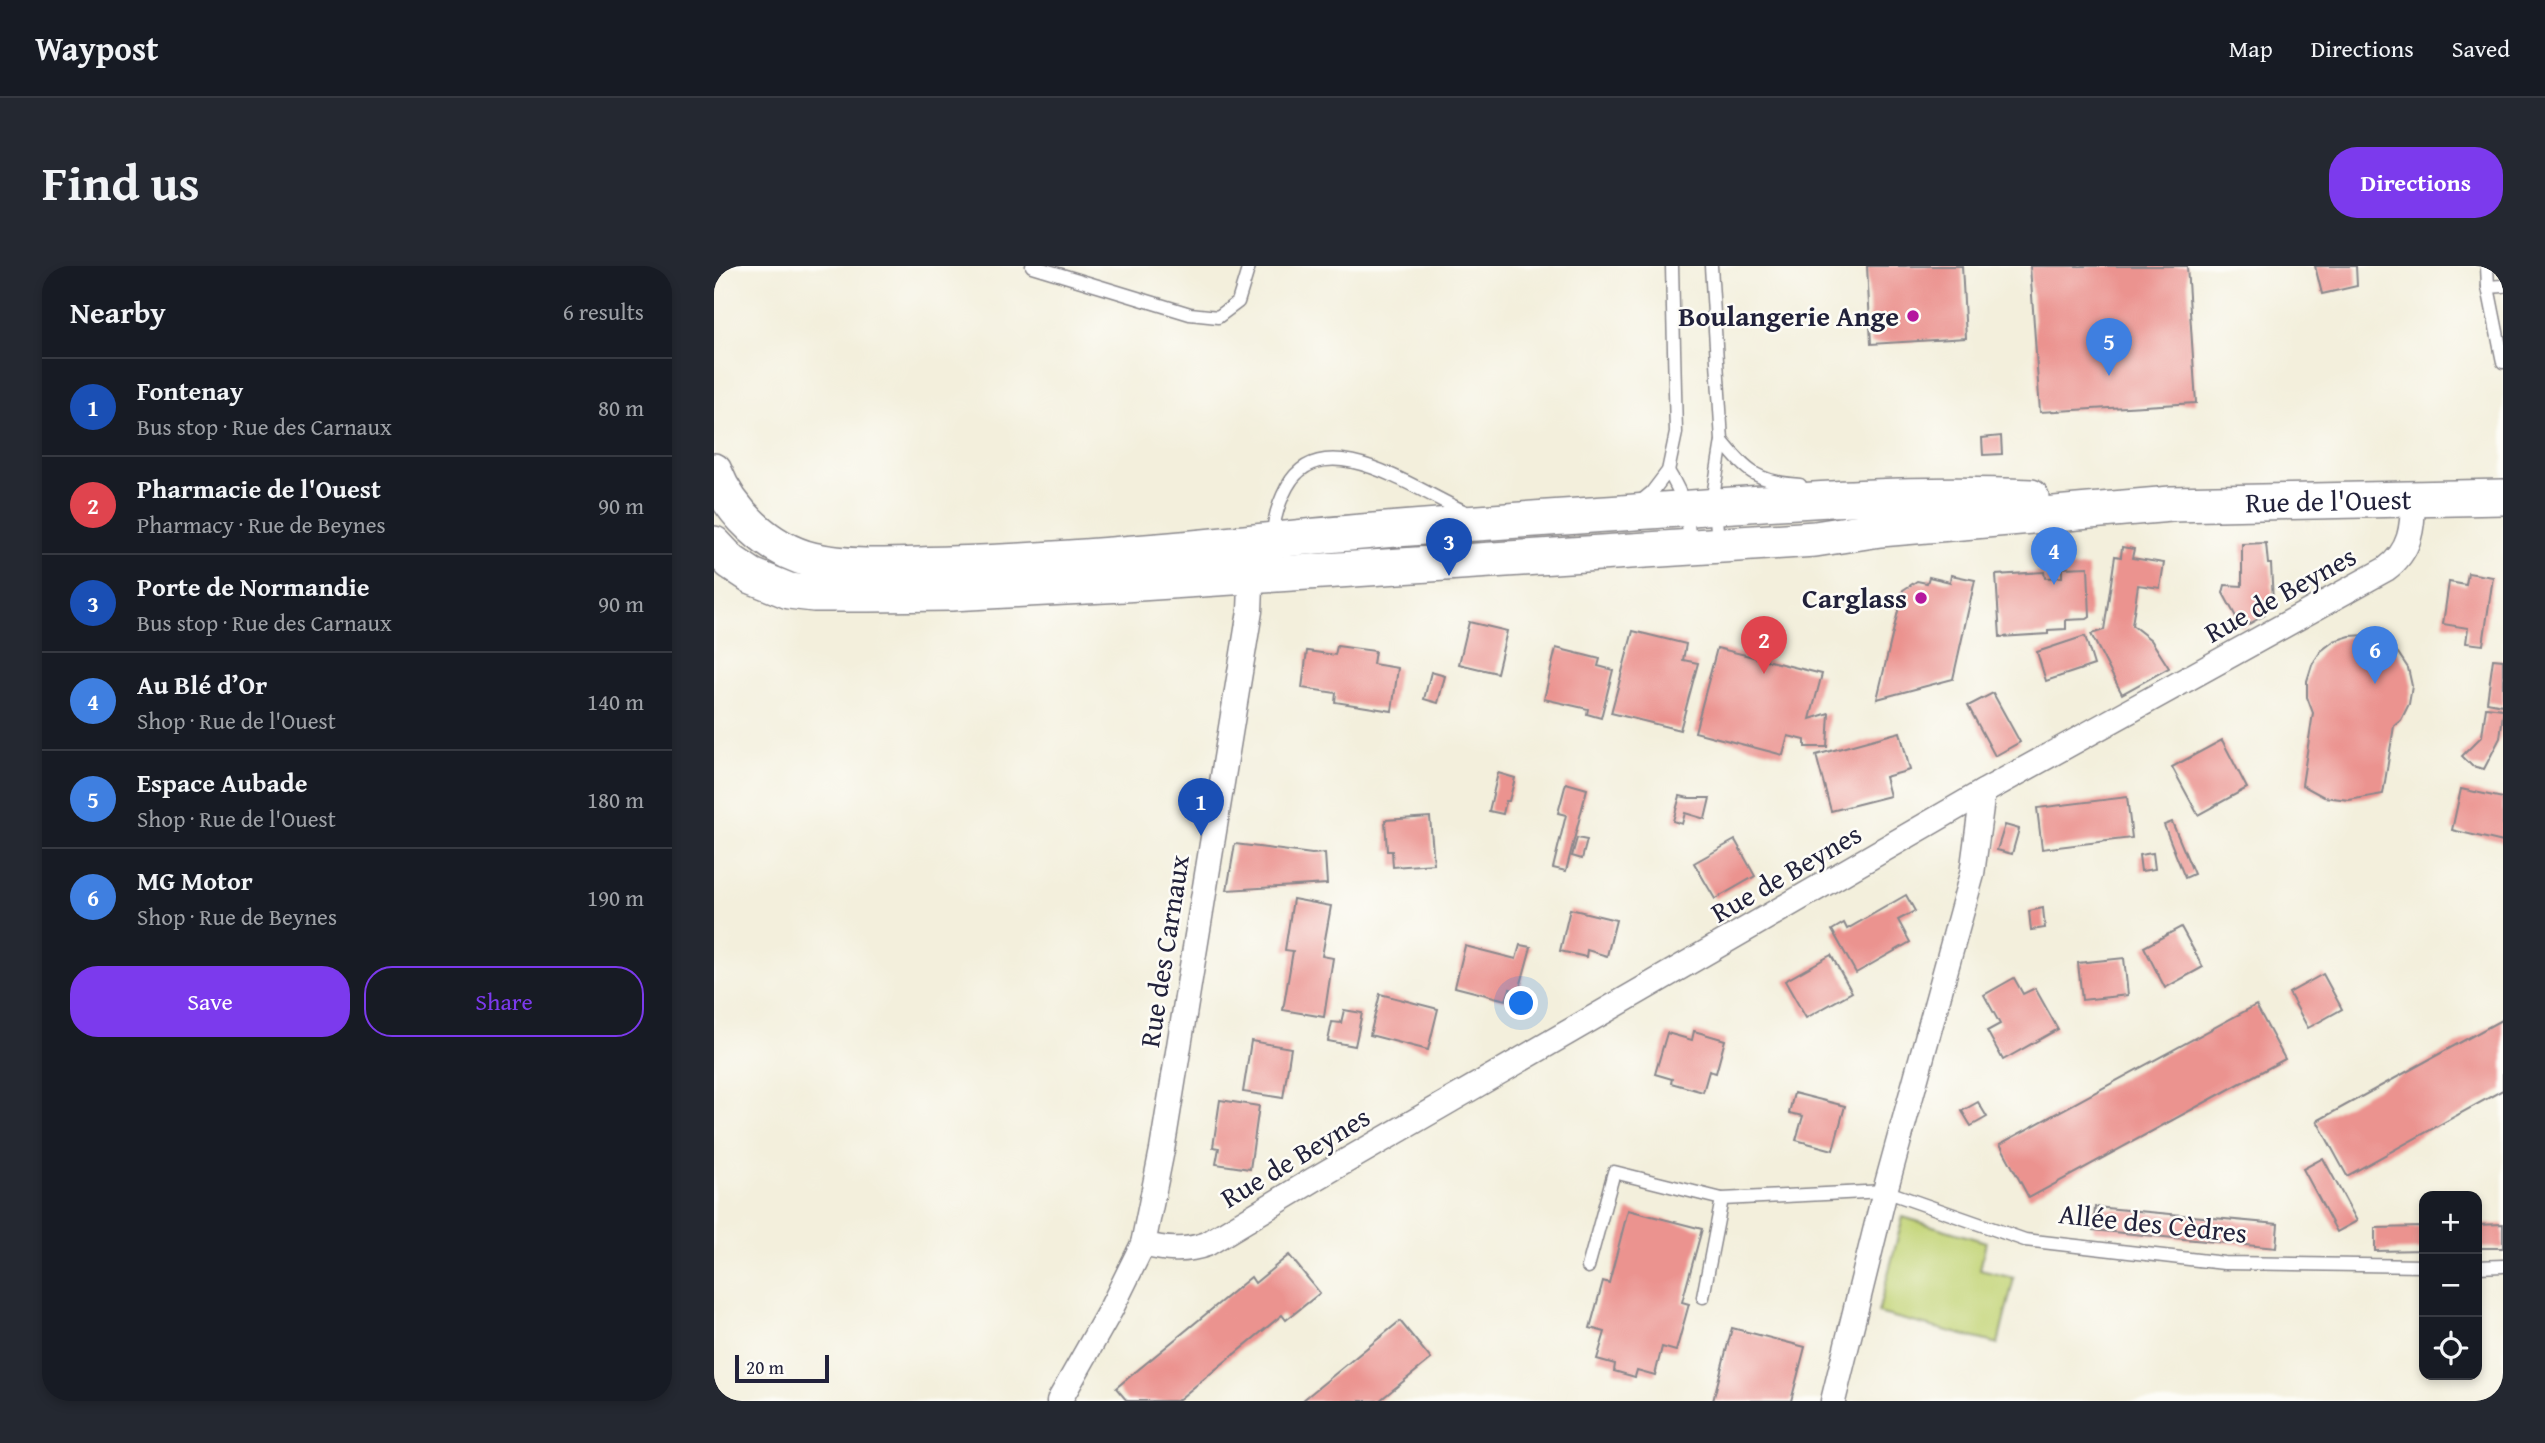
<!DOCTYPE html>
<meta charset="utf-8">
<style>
:root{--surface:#171b24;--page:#242831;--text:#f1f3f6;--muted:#9ea1a6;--line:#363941;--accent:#7c3aed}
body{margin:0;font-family:"Gentium Book Plus",serif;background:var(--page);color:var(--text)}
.controls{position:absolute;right:21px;bottom:21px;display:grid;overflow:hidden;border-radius:14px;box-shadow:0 4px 10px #0003}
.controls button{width:63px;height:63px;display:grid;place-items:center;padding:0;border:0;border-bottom:2px solid var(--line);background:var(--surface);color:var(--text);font:35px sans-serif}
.scale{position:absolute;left:21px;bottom:18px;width:94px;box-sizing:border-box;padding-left:7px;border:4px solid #22223b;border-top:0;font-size:19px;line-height:24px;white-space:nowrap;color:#22223b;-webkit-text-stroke:5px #fdfcf7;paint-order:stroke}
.you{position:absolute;left:808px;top:738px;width:24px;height:24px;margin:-18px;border:5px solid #fff;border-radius:50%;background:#1a73e8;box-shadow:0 0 0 10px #1a73e833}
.badge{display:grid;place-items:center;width:46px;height:46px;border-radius:50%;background:var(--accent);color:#fff;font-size:23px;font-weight:700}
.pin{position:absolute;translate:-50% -58px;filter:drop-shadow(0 2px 4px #0008)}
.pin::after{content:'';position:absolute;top:37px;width:24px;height:21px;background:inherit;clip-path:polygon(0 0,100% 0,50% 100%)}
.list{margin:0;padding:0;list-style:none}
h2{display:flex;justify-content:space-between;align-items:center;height:91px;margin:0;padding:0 28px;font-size:30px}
h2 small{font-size:23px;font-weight:400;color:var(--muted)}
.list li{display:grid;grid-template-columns:46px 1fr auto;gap:21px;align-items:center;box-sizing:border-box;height:98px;padding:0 28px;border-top:2px solid var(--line)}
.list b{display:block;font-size:26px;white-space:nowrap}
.list p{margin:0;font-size:23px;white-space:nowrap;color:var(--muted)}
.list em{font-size:23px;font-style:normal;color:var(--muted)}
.actions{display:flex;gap:14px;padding:21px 28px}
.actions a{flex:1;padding:16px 0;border:2px solid var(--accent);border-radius:28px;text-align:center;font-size:24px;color:var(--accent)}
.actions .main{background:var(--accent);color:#fff}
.icon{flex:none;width:38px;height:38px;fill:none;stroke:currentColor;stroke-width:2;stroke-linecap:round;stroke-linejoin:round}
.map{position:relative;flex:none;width:1789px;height:1135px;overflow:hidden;border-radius:28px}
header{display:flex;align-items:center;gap:42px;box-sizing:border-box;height:98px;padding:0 35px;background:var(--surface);border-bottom:2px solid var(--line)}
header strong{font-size:33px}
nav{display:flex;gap:38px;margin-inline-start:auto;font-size:24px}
.intro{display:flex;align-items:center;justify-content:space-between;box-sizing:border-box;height:168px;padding:0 42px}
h1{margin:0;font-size:49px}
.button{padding:18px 32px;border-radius:28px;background:var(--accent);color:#fff;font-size:24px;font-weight:700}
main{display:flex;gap:42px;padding:0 42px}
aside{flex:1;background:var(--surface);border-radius:28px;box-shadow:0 4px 10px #0003}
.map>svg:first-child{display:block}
.green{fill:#c3d477;stroke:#727b59;stroke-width:2}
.building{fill:#eb938f}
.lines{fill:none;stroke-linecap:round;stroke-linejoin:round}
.service-casing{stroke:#8a888c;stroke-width:15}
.minor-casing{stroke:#8a888c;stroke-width:27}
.secondary-casing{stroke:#8a888c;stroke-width:38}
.service{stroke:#fff;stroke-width:12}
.minor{stroke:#fff;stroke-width:24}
.secondary{stroke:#fff;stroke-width:35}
.poi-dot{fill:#b5179e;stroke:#fdfcf7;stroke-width:2.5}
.labels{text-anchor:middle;stroke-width:5;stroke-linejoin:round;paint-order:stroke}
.poi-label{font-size:28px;font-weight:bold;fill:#22223b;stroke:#fdfcf7;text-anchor:end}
.street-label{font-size:28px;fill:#22223b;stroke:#fdfcf7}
</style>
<header>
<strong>Waypost</strong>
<nav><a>Map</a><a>Directions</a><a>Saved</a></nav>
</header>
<div class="intro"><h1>Find us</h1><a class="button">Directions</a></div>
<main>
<aside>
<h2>Nearby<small>6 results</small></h2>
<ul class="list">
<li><span class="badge" style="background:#1a4fb4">1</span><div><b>Fontenay</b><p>Bus stop · Rue des Carnaux</p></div><em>80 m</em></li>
<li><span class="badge" style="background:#e0444e">2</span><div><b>Pharmacie de l'Ouest</b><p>Pharmacy · Rue de Beynes</p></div><em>90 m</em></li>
<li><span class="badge" style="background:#1a4fb4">3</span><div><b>Porte de Normandie</b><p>Bus stop · Rue des Carnaux</p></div><em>90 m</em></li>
<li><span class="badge" style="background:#3f7fe0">4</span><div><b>Au Blé d’Or</b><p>Shop · Rue de l'Ouest</p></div><em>140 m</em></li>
<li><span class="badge" style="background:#3f7fe0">5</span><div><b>Espace Aubade</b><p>Shop · Rue de l'Ouest</p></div><em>180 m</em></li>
<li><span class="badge" style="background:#3f7fe0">6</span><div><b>MG Motor</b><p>Shop · Rue de Beynes</p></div><em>190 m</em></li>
</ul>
<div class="actions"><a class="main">Save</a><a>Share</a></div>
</aside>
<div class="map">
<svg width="1789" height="1135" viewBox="0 0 1789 1135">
<rect width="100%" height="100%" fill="#fdfcf7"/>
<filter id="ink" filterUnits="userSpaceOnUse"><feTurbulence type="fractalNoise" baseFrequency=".0143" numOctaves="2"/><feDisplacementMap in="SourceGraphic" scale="14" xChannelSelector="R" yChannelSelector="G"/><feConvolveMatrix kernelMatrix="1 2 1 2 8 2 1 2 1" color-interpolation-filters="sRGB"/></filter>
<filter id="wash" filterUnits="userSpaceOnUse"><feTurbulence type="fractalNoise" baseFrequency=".00686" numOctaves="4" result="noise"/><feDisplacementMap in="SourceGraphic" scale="28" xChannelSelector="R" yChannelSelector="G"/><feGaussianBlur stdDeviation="1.57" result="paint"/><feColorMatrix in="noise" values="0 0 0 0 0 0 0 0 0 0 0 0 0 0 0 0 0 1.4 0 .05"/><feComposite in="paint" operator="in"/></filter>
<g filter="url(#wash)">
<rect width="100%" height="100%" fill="#f3efdc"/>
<!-- green -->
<polygon class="green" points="1189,951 1272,976 1266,1004 1300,1012 1284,1078 1164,1047"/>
<g id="blocks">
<!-- building -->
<g class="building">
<polygon points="1153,0 1248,0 1252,72 1157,78"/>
<polygon points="1316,0 1473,0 1482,137 1326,146"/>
<polygon points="1601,0 1642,0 1643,20 1608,28"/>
<polygon points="1287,170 1288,188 1269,189 1268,172"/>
<polygon points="1552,277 1554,298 1557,298 1559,335 1551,336 1551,349 1528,362 1509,327 1511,319 1528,320 1528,278"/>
<polygon points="1408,281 1420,283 1418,292 1450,297 1446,322 1424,319 1418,359 1437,374 1455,402 1408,428 1377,368 1390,364 1401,290 1407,291"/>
<polygon points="1374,301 1376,351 1373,353 1352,354 1352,363 1334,364 1334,368 1286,371 1282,309 1330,306 1331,312 1348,311 1348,302"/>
<polygon points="1754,307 1779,311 1769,379 1752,377 1754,362 1729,358 1735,316 1752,319"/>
<polygon points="1237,309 1261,314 1239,413 1163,433 1189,324 1203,315 1213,317 1215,311 1236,316"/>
<polygon points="755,356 793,365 783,407 745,398"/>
<polygon points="919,365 972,378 969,394 984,397 966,464 897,447"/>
<polygon points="1653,369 1670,375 1684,387 1694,402 1698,420 1695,438 1687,454 1680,460 1669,528 1635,534 1610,531 1588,519 1599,447 1593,431 1593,415 1598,399 1607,385 1620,375 1636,370"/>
<polygon points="1371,370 1380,399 1332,415 1323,386"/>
<polygon points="623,380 661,385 659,398 684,402 678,445 621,436 622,427 588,422 593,385 621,389"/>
<polygon points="842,382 886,393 884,400 899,404 887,452 873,448 874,443 830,433"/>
<polygon points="1003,382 1108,408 1096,453 1115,447 1113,481 1091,481 1091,474 1074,470 1069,489 981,466"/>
<polygon points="1779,393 1789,394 1789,439 1773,436"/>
<polygon points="717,406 731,410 724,437 710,433"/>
<polygon points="1279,427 1306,476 1281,490 1254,440"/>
<polygon points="1772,441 1789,443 1789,448 1786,472 1770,503 1758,500 1748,490 1768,470"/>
<polygon points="1186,466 1196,504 1171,511 1176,530 1117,545 1102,489"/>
<polygon points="1508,474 1533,522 1484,549 1458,501"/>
<polygon points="784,507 801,512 795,535 792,535 789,548 775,545"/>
<polygon points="852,517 873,523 852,605 839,602 852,549 844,547"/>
<polygon points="1747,523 1789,532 1789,576 1738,564"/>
<polygon points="966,530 975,532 996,532 991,553 971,547 968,558 959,555"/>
<polygon points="1413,531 1418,572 1328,583 1323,542"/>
<polygon points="716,551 720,598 679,601 678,585 673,585 671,554"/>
<polygon points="1458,556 1480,608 1471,612 1450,559"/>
<polygon points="1291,559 1305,563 1298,588 1283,584"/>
<polygon points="863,572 873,574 868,593 858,590"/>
<polygon points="1021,574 1041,610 1001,633 980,597"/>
<polygon points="521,578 598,588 611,587 613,618 513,624"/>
<polygon points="1439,587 1441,603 1427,605 1425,589"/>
<polygon points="1192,629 1201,645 1184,654 1196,676 1142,707 1118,664 1130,657 1133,663"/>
<polygon points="579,633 617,640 608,690 619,692 610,751 569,744 579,685 571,684"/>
<polygon points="1329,642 1331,662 1317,664 1315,645"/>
<polygon points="856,643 902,654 893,690 873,684 872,691 846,685"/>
<polygon points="1467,661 1489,701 1451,722 1430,681"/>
<polygon points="806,679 817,681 805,725 796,723 792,734 741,721 751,680 802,693"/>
<polygon points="1117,689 1138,726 1092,752 1071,715"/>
<polygon points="1410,692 1414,729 1368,734 1364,697"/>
<polygon points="1609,708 1628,743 1594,762 1575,727"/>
<polygon points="1300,712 1309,728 1321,722 1344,763 1289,794 1273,765 1286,758 1270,729"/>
<polygon points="666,728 724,743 714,784 656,769"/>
<polygon points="1542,739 1571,793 1315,932 1286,878"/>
<polygon points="630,744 648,747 641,780 614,775 618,756 627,757"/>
<polygon points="1789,753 1789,824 1633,910 1603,855"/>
<polygon points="980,765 1011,774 1002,807 995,805 989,826 957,817 958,813 941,808 953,767 978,774"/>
<polygon points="537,775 577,782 569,832 529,826"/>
<polygon points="1080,827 1131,840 1119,884 1082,874 1089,850 1075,847"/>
<polygon points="506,834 545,840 536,903 502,898 505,882 499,881"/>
<polygon points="1264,836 1273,851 1257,860 1248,845"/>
<polygon points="1609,892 1643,955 1623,966 1589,903"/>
<polygon points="1381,941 1564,958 1562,982 1379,964"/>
<polygon points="914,944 988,963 968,1036 975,1038 962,1085 948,1081 941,1109 923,1104 921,1111 900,1105 901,1098 883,1093 891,1066 876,1062 889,1015 895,1017"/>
<polygon points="1789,958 1789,982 1763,982 1763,959"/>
<polygon points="1710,961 1710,984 1661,985 1661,962"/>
<polygon points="575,989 606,1027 572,1054 568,1049 463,1135 413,1135 402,1122 537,1011 541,1017"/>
<polygon points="686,1055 717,1093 665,1135 588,1135"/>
<polygon points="1018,1062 1091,1081 1077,1135 999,1135"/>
</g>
</g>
</g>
<g filter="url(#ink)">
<use href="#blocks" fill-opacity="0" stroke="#8a888c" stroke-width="2"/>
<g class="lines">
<defs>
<g id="service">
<polyline points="318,0 476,48 504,51 524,36 535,0"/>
<polyline points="997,0 1008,175 1000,224 1004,279"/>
<polyline points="1773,0 1774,21 1789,96"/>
<polyline points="1774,21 1789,20"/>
<path d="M 1008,175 C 1034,207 1044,216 1086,219"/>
<path d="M 954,205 C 971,232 974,248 976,280"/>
<polyline points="926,236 938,226 954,205 962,167 958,0"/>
<path d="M 559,272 C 559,253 564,238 573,221 C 609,154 707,228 754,247"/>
<polyline points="874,1001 900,906 1008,933 1171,925 1311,974 1510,997 1710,1000"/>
<polyline points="1763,1001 1789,1000"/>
<polyline points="989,1031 1008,933"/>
</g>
<g id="minor">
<path d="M 429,978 C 451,984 471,986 493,978 L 599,914 L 1269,526 L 1672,303 C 1697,285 1699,261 1699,232"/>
<polyline points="345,1135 397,1043 429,978 448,884 536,345 538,295"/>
<polyline points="1119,1135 1171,925 1258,608 1269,526"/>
</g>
<g id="secondary">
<path d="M 0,205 C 16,246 54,283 98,294 C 141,304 190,299 234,298 C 343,295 452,285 561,274 C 685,261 810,254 935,245 C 1063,236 1189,225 1317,231"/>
<path id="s1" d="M 0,278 L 17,296 L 38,310 L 75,325 L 100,328 L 155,328 L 237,327 L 410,318 L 1101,273 L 1166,263 L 1457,238 L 1789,231"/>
</g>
</defs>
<!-- service casing -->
<use href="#service" class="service-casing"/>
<!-- minor casing -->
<use href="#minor" class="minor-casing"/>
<!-- secondary casing -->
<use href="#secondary" class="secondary-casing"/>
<!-- service -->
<use href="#service" class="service"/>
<!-- minor -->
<use href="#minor" class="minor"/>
<!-- secondary -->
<use href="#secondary" class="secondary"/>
</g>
</g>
<!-- markers -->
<g class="poi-dot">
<circle cx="1199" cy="50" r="7"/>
<circle cx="1207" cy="332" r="7"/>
</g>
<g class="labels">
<!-- poi labels -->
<g class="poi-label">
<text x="1185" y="60">Boulangerie Ange</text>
<text x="1193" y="342">Carglass</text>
</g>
<!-- street labels -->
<g class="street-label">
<text dy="10" stroke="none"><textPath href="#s1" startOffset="1633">Rue de l'Ouest</textPath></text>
<text transform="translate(1566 328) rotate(-29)" y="10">Rue de Beynes</text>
<text transform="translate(1072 607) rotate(-30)" y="10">Rue de Beynes</text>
<text transform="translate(450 685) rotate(-81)" y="10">Rue des Carnaux</text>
<text transform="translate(581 891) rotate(-31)" y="10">Rue de Beynes</text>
<text transform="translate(1439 957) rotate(6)" y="10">Allée des Cèdres</text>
</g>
</g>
</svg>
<div class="controls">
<button>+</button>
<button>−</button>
<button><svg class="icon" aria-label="locate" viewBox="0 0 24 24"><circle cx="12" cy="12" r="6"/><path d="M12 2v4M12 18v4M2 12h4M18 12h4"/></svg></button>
</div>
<div class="scale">20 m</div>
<div class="you"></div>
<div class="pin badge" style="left:487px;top:570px;background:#1a4fb4">1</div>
<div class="pin badge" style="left:1050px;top:408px;background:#e0444e">2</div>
<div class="pin badge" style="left:735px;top:310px;background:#1a4fb4">3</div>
<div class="pin badge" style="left:1340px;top:319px;background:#3f7fe0">4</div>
<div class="pin badge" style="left:1395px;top:110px;background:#3f7fe0">5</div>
<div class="pin badge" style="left:1661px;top:418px;background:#3f7fe0">6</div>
</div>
</main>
